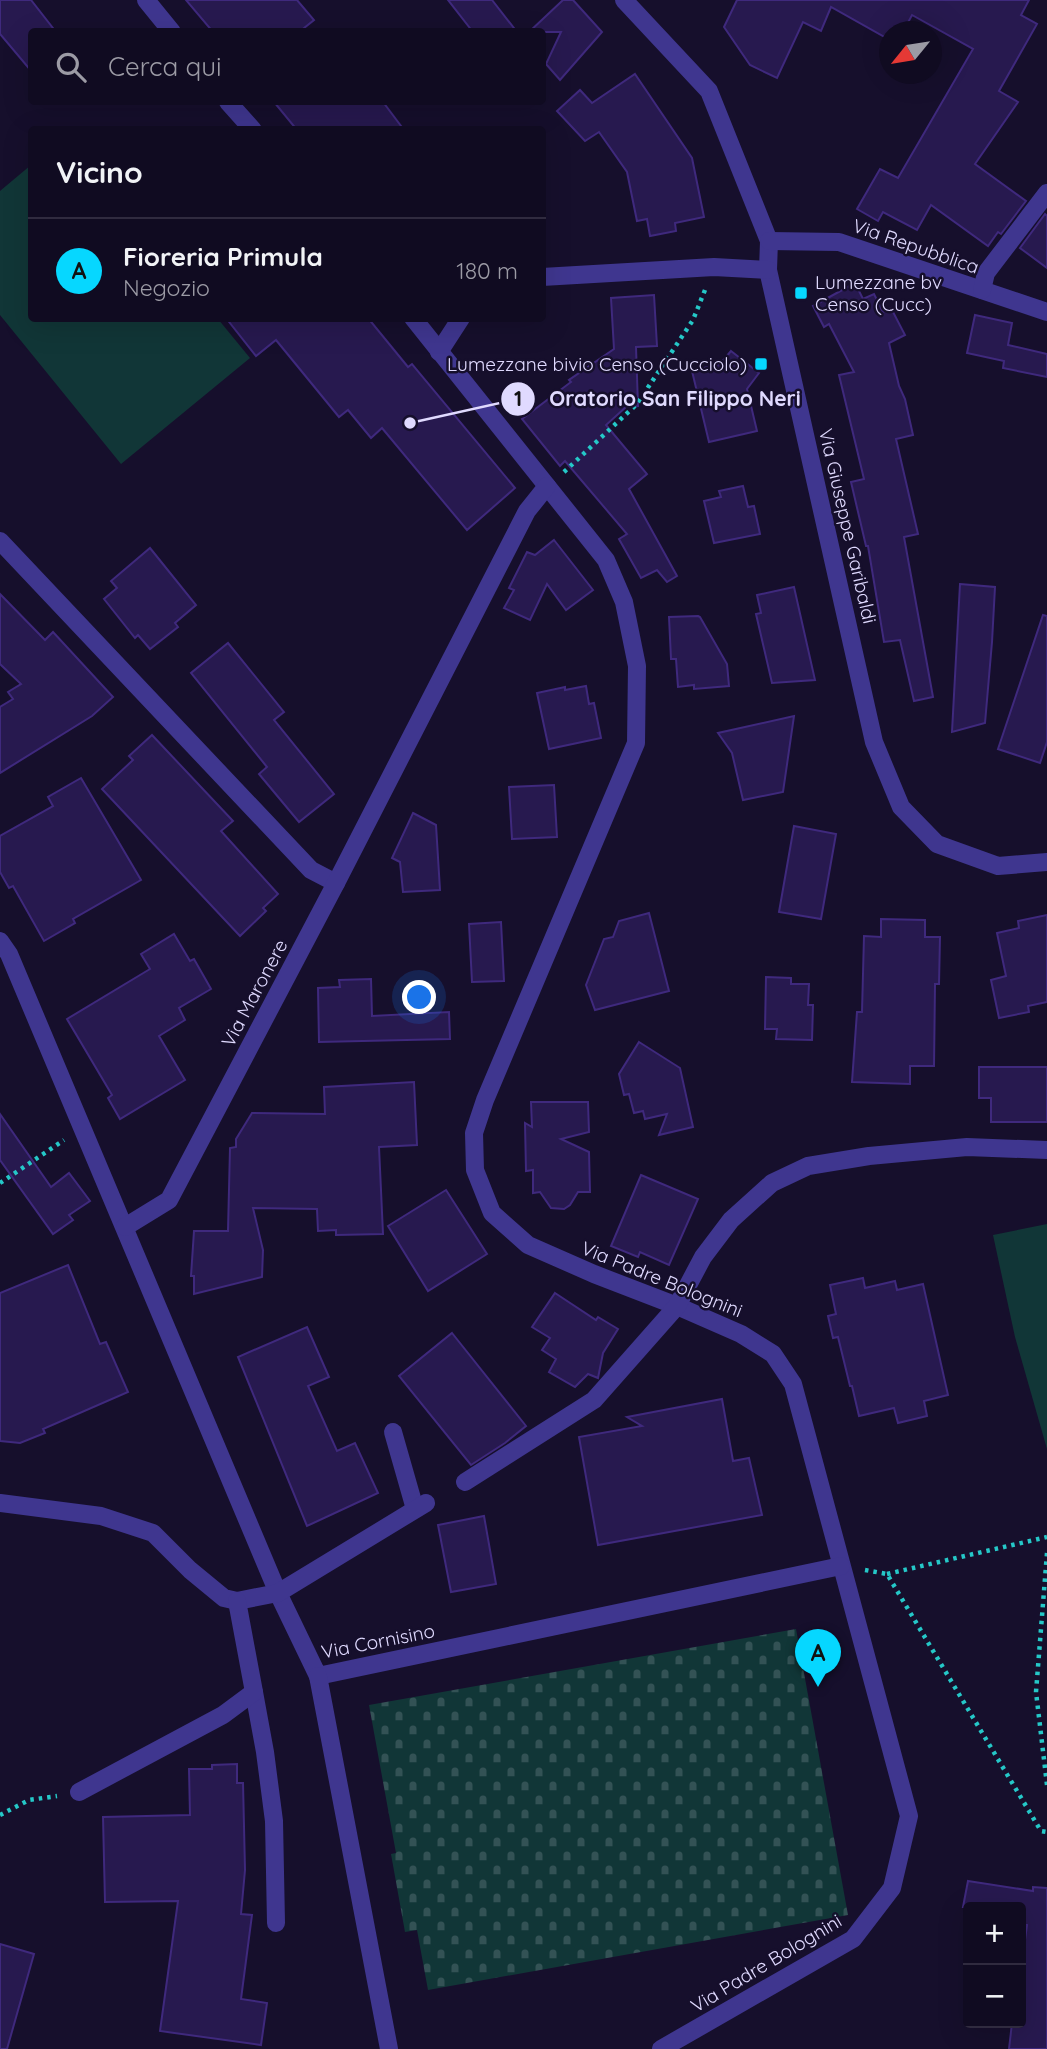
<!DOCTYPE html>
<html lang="it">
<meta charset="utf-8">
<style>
:root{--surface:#100b21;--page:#1e192e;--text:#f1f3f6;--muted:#9c9ba5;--line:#302b3f;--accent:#06d7ff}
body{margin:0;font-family:Quicksand,sans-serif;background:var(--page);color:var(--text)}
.controls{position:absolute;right:21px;bottom:21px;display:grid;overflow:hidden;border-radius:7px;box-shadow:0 7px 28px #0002}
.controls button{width:63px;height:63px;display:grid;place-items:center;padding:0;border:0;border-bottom:2px solid var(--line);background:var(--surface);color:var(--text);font:35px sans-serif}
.compass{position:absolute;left:879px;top:21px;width:63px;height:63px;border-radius:50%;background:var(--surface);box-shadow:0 7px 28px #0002;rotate:240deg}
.you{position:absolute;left:420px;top:998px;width:24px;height:24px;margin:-18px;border:5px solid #fff;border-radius:50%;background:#1a73e8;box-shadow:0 0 0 10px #1a73e833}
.badge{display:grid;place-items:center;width:46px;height:46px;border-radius:50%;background:var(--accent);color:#111;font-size:23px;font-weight:700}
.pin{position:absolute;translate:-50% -58px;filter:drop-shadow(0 2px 4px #0008)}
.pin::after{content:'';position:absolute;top:37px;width:24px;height:21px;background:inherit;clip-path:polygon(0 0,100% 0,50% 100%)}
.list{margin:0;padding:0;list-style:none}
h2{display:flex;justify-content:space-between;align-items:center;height:91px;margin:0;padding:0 28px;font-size:30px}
h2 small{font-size:23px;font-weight:400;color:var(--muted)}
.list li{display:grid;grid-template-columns:46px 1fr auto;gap:21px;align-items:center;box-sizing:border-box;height:105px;padding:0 28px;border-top:2px solid var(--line)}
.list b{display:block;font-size:26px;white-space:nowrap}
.list p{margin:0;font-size:23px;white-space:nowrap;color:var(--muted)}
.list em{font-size:23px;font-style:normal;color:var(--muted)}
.icon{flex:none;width:38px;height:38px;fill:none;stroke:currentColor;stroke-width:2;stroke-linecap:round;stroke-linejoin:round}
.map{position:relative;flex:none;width:1047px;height:2049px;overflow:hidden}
.search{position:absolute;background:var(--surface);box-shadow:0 7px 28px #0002;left:28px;top:28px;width:518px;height:77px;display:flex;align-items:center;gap:18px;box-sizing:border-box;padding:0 24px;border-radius:7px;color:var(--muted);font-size:26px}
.panel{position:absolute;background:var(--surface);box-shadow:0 7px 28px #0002;left:28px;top:126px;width:518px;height:196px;border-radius:7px}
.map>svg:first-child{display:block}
.cemetery{fill:url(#cemetery-stones)}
.garden{fill:#113637}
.building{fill:#27194f;stroke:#3f297d;stroke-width:2}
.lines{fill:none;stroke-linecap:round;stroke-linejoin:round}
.path{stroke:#25c8c8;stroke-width:4.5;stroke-dasharray:3.5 5;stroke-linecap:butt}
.minor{stroke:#3f368f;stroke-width:18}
.poi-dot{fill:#06d7ff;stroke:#160f2c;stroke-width:2.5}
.labels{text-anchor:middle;stroke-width:5;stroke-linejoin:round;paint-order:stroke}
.street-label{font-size:19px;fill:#e0daff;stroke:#160f2c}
.poi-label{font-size:19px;fill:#e0daff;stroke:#160f2c;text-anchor:start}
.leader{fill:none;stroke:#e0daff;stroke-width:2.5}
.callout-dot{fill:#e0daff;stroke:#160f2c;stroke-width:2.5}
.mark-label{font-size:21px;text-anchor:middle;font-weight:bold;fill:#111}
.callout-label{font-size:21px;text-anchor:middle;font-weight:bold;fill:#e0daff;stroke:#160f2c;stroke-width:5;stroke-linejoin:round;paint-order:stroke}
</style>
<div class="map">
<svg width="1047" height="2049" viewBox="0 0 1047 2049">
<defs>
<pattern id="cemetery-stones" width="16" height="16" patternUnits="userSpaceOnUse" patternTransform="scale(1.75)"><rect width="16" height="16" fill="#113637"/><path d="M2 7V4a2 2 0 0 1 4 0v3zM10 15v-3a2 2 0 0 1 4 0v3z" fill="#335255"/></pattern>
</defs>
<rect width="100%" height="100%" fill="#160f2c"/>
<!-- cemetery -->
<polygon class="cemetery" points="796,1629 848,1915 428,1990 417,1930 405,1932 391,1854 396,1853 369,1705"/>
<!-- garden -->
<g class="garden">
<polygon points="31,165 32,318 218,319 250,358 121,464 0,315 0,191"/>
<polygon points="1047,1224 1047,1449 1015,1337 993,1235"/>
</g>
<!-- building -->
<g class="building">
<polygon points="0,0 31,0 56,32 32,32 32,72 0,34"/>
<polygon points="186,0 297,0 314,20 299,32 213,32"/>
<polygon points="448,0 492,0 517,32 473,32"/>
<polygon points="563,0 573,0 602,32 560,80 546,64 561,32 529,32"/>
<polygon points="737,0 1029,0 1021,15 1037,24 999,91 1018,102 975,164 1026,201 1001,234 998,232 988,246 931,205 917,230 883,212 878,221 857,209 880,169 898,178 973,49 912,15 903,32 890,32 890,40 831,7 821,31 803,22 777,78 750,65 724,27"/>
<polygon points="635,74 692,158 704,217 675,223 676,231 650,236 647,219 637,221 627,172 599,132 585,141 557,111 580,90 592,103"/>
<polygon points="274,102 383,102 404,130 297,130"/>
<polygon points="1045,214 1047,216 1047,268 1020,248"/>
<polygon points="855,283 863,299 874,294 883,312 891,308 905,335 889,343 899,386 905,399 913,435 896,439 918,534 904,537 933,697 914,701 900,640 884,642 868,546 866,546 851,482 864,479 839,375 854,372 829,324 824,327 813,306"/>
<polygon points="654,295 657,346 636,347 638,406 626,407 606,425 647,474 629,489 677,576 667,582 657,570 641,578 619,539 627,534 565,461 560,466 522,419 571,382 569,380 614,349 611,298"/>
<polygon points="975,315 1012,323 1008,345 1047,354 1047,377 1003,368 1004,361 967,353"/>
<polygon points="226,318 368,318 408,367 412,364 515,488 467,530 382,428 371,438 348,410 339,417 276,340 256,356"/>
<polygon points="731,351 759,373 747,389 757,431 709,442 692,371 720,364"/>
<polygon points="743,486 748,507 754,506 760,534 714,543 704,501 721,497 719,491"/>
<polygon points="554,540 593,590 566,610 547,584 530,620 504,608 514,590 509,588 527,552 535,555"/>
<polygon points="150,548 196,605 175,623 178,627 150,649 138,635 135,638 104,599 117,588 111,581"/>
<polygon points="960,584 995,587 992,642 985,723 952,732"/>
<polygon points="794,587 815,680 772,683 756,614 761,613 757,595"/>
<polygon points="0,594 45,640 53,632 113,697 92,716 0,773 0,707 13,699 8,692 21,684 0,664"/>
<polygon points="1043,615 1047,616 1047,742 1040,763 998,749"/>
<polygon points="698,616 700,617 727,664 729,686 694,689 694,685 678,687 676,659 671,659 669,617"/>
<polygon points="228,643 284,712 274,720 334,794 299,822 259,774 267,767 191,673"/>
<polygon points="586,686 589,704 594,703 601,738 549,749 537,693 565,687 565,690"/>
<polygon points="794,716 783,792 743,800 732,753 718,733"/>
<polygon points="152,735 233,821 221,831 278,894 263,908 266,911 240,936 102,789 133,760 129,756"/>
<polygon points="81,778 141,880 73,919 75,923 44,941 13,886 9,888 0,872 0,836 53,806 48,797"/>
<polygon points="554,785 557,837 512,839 509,787"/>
<polygon points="413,813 436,825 440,890 403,892 400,862 392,858"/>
<polygon points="794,826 836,834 821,919 779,912"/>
<polygon points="649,913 669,991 595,1010 586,985 604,939 613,937 619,921"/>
<polygon points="1047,915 1047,1002 1028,1006 1029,1012 999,1018 991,980 1006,976 997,933 1019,928 1018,921"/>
<polygon points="881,919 925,920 925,937 940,937 939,984 935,984 934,1066 910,1066 910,1084 852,1082 857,1012 862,1012 864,936 881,937"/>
<polygon points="501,922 504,981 472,982 469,924"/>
<polygon points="174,934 190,961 194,959 211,989 179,1008 185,1020 159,1036 185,1080 120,1119 108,1098 112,1095 67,1019 150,969 141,954"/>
<polygon points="766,977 791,978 791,984 809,984 808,1005 813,1005 812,1040 776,1039 777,1029 765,1029"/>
<polygon points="371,979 372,1016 449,1012 450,1039 319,1042 318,988 340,987 339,980"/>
<polygon points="639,1042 680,1068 693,1127 659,1135 667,1114 645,1119 643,1111 634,1113 629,1094 624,1095 619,1074"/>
<polygon points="979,1067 1047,1067 1047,1122 991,1122 991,1098 979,1098"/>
<polygon points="414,1082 417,1145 379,1147 383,1234 336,1235 336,1230 318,1231 317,1209 253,1208 263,1250 262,1277 194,1294 194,1276 191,1276 194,1231 228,1231 230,1148 236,1147 236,1139 252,1113 325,1114 324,1087"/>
<polygon points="531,1102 588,1102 589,1132 561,1139 589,1152 590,1192 578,1192 570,1205 564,1209 551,1208 540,1192 533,1193 533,1170 526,1171 525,1123 532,1127"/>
<polygon points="0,1114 51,1187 69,1173 90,1201 69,1215 73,1220 53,1234 0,1160"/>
<polygon points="641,1175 698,1199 669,1265 640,1252 638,1257 611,1246"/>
<polygon points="446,1190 487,1254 428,1291 388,1226"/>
<polygon points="68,1265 100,1344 106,1342 128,1392 43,1429 45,1433 20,1443 0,1441 0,1293"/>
<polygon points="863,1278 865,1288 895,1281 897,1290 923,1284 948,1395 924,1401 927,1416 898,1423 894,1408 859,1416 852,1386 850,1386 838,1337 833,1338 828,1316 836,1314 830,1285"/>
<polygon points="555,1293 596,1320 598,1317 618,1329 603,1353 598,1378 588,1374 575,1387 549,1372 556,1359 542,1350 550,1338 532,1327"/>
<polygon points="307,1327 329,1377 308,1386 337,1451 355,1443 378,1493 307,1526 238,1357"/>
<polygon points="452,1333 526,1426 505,1443 471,1465 399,1376"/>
<polygon points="722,1399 733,1461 749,1458 762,1515 598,1545 579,1437 642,1426 627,1417"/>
<polygon points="484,1516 496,1584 451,1592 438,1525"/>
<polygon points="237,1764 237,1783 243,1783 245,1870 241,1914 252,1915 241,1999 267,2003 261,2045 160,2031 178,1901 105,1902 103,1817 190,1815 189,1769 212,1769 212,1765"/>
<polygon points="968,1881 1033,1891 1033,1887 1047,1888 1047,2049 1009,2049 1012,2023 1021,2023 1021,1969 1027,1925 1021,1924 1021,1907 963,1907"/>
<polygon points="0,1944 34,1954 7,2049 0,2049"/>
</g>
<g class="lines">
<!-- path -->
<g class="path">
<polyline points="564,472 637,404 693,320 705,290"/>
<polyline points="0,1183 64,1140"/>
<polyline points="1047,1553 1036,1692 1047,1785"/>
<polyline points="865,1570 887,1574 1041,1831 1047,1832"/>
<polyline points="887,1574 1047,1537"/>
<polyline points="0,1815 29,1800 57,1796"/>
</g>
<!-- minor -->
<g class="minor">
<polyline points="146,0 172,32"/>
<polyline points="624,0 709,91 769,241 768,270 874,742 901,807 937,844 998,866 1047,862"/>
<polyline points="228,102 253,130"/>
<polyline points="769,241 839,242 1047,312"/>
<polyline points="542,277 714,267 768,270"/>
<polyline points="982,290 986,273 1047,193"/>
<polyline points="413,318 606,560 624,602 637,666 636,743 485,1100 474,1133 475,1170 492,1213 528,1245 594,1274 677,1306 741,1334 773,1354 793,1384 909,1816 892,1888 853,1939 661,2049"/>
<polyline points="439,352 461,318"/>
<polyline points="0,541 311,870 336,883"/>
<polyline points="0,941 9,954 278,1593 318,1676 841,1566"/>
<polyline points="125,1227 169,1200 336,883 527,511 547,486"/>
<polyline points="393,1432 415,1509"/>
<polyline points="465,1482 594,1400 677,1306 703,1257 731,1220 772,1183 808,1166 869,1156 967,1147 1047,1150"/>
<polyline points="0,1503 101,1516 153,1533 190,1570 224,1598 237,1601 278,1593 426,1503"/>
<polyline points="318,1676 389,2049"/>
<polyline points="254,1692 265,1752 274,1821 276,1923"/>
<polyline points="79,1792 223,1715 254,1692 237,1601"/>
</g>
</g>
<!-- markers -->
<g class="poi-dot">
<rect x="794" y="286" width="14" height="14" rx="3.5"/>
<rect x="754" y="357" width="14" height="14" rx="3.5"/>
</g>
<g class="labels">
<!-- street labels -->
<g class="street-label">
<text transform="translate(916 246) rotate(19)" y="7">Via Repubblica</text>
<text transform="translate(848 526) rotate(77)" y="7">Via Giuseppe Garibaldi</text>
<text transform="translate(254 993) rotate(-62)" y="7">Via Maronere</text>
<text transform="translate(662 1279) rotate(22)" y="7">Via Padre Bolognini</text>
<text transform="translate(378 1641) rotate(-11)" y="7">Via Cornisino</text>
<text transform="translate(766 1963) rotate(-31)" y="7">Via Padre Bolognini</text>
</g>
<!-- poi labels -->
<g class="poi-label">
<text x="815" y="289">Lumezzane bv<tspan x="815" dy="22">Censo (Cucc)</tspan></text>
<text x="747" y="371" text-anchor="end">Lumezzane bivio Censo (Cucciolo)</text>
</g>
</g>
<!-- callouts -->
<path class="leader" d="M410 423L518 399"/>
<g class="callout-dot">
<circle cx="410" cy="423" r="7"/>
<circle cx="518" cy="399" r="18"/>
</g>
<g class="mark-label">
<text x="518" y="406">1</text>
</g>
<g class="callout-label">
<text x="675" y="406">Oratorio San Filippo Neri</text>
</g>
</svg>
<div class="controls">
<button>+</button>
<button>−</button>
</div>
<svg class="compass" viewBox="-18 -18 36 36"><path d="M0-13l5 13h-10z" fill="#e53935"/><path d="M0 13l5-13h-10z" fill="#9c9ba5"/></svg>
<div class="you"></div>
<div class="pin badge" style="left:818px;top:1687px">A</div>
<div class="search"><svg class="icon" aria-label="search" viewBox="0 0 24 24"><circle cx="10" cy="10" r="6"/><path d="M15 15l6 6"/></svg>Cerca qui</div>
<section class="panel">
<h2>Vicino<small></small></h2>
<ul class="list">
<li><span class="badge">A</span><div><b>Fioreria Primula</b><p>Negozio</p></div><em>180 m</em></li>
</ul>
</section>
</div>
